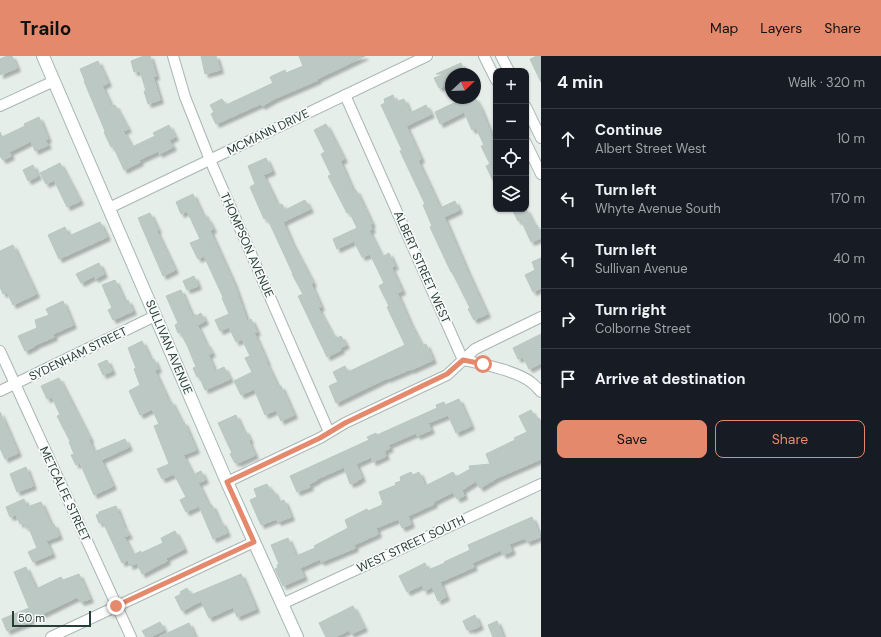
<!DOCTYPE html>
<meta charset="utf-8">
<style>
:root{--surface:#171b24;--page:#242831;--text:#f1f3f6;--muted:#9ea1a6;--line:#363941;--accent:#e5896d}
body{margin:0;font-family:"DM Sans",sans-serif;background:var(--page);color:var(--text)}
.controls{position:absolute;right:12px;top:12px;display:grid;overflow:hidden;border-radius:8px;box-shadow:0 1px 3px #0004}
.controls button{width:36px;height:36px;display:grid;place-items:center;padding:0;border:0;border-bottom:1px solid var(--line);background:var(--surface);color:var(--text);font:20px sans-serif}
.compass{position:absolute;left:445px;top:12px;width:36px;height:36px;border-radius:50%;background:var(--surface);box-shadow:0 1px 3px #0004;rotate:67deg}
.scale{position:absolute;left:12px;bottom:10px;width:79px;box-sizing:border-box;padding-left:4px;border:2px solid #273e38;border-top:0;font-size:11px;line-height:14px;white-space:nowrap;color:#273e38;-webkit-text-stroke:3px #f7faf8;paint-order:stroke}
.stop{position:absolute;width:12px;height:12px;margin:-9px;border:3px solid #e5896d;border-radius:50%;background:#fff}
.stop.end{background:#e5896d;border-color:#fff;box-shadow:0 1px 4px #0008}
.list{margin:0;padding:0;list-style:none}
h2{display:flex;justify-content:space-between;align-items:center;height:52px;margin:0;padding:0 16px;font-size:17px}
h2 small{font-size:13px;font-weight:400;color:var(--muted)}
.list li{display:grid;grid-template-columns:26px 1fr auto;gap:12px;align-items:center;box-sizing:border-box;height:60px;padding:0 16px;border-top:1px solid var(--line)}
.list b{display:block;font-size:15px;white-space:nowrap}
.list p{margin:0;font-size:13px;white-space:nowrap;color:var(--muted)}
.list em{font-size:13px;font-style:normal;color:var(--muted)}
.actions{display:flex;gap:8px;padding:12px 16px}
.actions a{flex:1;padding:9px 0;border:1px solid var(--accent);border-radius:8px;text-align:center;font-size:14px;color:var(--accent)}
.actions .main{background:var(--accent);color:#111}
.icon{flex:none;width:22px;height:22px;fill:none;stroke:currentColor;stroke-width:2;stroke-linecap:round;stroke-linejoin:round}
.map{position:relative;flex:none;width:541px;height:581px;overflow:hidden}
header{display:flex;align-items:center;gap:24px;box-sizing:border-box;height:56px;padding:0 20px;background:var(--accent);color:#111}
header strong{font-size:19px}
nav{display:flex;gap:22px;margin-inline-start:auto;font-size:14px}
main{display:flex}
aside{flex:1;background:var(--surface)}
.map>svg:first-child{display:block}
.building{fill:#bcc8c3;stroke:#b9c7c1;filter:url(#shadow)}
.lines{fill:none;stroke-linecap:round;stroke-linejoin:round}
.street-casing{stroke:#a9b6b1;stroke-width:12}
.secondary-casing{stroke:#a5b8b2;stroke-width:14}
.street{stroke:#fff;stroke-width:10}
.secondary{stroke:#fff;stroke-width:12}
.route{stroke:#e5896d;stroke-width:5}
.labels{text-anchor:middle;stroke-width:3.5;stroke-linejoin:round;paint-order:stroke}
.street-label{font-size:12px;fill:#273e38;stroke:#f7faf8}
</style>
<header>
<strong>Trailo</strong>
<nav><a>Map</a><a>Layers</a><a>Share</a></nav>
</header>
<main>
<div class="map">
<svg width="541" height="581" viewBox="0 0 541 581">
<defs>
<filter id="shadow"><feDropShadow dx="3.5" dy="3.5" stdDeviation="1" flood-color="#0004"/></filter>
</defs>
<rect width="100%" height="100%" fill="#e6eeea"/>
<!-- building -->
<g class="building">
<polygon points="7,0 12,0 17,12 0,19 0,3"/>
<polygon points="144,0 150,0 156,20 153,21 160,44 148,48 144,35 146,35 140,15 134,16 131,5"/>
<polygon points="201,0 216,0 220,14 205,18"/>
<polygon points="299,0 365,0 317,23 318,24 274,43 262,50 261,48 258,49 216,68 211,58 214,56 210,49 222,43 226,49 273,27 270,21 285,14 286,17 303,10"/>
<polygon points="537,0 541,0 541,26 530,3"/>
<polygon points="98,5 108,27 102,30 111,50 115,49 128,73 123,75 132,91 155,80 153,77 169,69 175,81 169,84 173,91 159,98 158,95 139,104 140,106 124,114 113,90 111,91 104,76 105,75 84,25 85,25 80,13"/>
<polygon points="461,7 465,18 451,18 451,27 439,32 434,22 444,18 436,18"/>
<polygon points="393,39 396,46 404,43 410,57 426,49 431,58 406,70 421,103 418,105 440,152 455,145 459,154 444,161 468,217 487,258 474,264 468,253 470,252 452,216 451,216 430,171 432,170 423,149 425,148 400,95 402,94 381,49 385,47 384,43"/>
<polygon points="457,42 475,42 480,51 492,81 494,80 496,85 496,131 486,110 490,108 481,90 484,89 476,72 472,74 464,56 440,68 435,56 458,45"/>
<polygon points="39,61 48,83 45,84 48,89 35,95 31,85 9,96 11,100 3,104 0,100 0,76 2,81 25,70 24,68"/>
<polygon points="326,68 344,103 340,105 353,135 356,134 372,168 370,169 372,173 369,175 382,201 389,197 395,210 391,211 402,235 397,237 410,267 422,290 426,288 433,304 411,314 411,313 387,323 387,322 336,347 329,330 338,326 333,316 345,310 348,316 405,289 387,251 389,250 379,230 384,227 370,198 362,201 354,185 337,193 333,183 357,172 349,155 347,157 328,120 331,119 321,98 325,96 314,74"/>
<polygon points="266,102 272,115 263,119 278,150 282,148 285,154 305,144 310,153 283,166 291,185 313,227 311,228 321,251 318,252 332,278 333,277 336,283 341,280 346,289 340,292 341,294 327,301 298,240 303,238 292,218 293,218 270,168 266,162 264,163 250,131 255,128 248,110"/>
<polygon points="60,107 80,145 67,151 54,124 46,128 40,117"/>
<polygon points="33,109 38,120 28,125 23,114"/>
<polygon points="193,138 202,158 204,157 207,163 208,163 213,173 210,175 234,228 247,265 251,263 257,276 254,277 267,306 266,306 278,331 281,330 294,359 281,365 276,354 265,359 254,333 241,339 234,325 252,316 245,302 250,300 242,283 236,286 229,271 220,275 215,264 229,258 222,242 223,241 204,200 198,203 190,187 200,183 187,155 181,158 176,146"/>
<polygon points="512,153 526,153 535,171 537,169 541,177 541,182 531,186 521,164 518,165"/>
<polygon points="150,157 158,174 156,174 175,214 163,220 138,162"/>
<polygon points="100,166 107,181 59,203 48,179 65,171 69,180"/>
<polygon points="13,189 36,238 13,249 7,236 3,238 0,231 0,195"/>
<polygon points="541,202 541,232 533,236 525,219 535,214 532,206"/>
<polygon points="99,207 104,218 95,223 94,220 81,227 76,218"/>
<polygon points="194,220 198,230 187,234 183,225"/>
<polygon points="115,224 125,246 128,244 133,255 113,264 108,254 112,252 102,229"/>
<polygon points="181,234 192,260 195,258 196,260 201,257 205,265 197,269 206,288 207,288 212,297 208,299 215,315 224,311 230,323 205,334 199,320 197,321 193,312 196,311 188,291 180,276 178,277 175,269 178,267 166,240"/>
<polygon points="63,245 73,269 53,278 54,281 35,289 35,290 25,295 18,280 37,272 35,264 49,259 46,253"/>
<polygon points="541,278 541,307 529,313 523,301 518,303 513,292"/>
<polygon points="142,285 151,304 154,303 158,313 155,314 155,316 169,346 171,345 182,367 184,366 196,394 183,399 193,419 201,415 205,424 198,427 209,450 212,449 220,467 222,466 227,477 213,483 199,450 186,456 180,444 186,441 174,418 162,423 157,413 169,408 154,370 159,368 152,353 140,359 129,335 140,329 134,313 136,312 128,292"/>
<polygon points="107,304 112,315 103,319 98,308"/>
<polygon points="59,322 90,383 89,384 94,396 125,383 129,391 101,404 113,430 94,439 80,407 76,409 71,399 74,398 69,386 70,385 57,360 60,359 52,341 47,343 41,330"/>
<polygon points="459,343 471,370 456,377 448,359 428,367 431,374 417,380 416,377 388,389 390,392 384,395 386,400 373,406 371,401 356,408 362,422 358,424 358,425 350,428 344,411 317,423 317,424 309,428 310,431 297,436 290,420 369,384 367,381 376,377 377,379 437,352 436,349 444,346 445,349"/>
<polygon points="531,354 536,363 539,362 541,366 541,403 497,422 480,432 476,425 462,434 464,440 457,443 453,436 433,446 434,448 408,460 411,468 402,472 398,463 376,472 378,478 354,489 355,492 321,506 320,503 300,512 304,521 283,530 275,513 278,511 277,509 279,508 271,489 288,482 296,500 315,492 314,490 348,472 345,464 367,453 368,455 382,449 382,447 383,447 379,436 396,429 395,427 401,425 400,421 411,416 413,419 419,416 425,430 453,416 456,421 470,413 469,410 490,408 486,398 515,384 514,382 527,376 519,360"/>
<polygon points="0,356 18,397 5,403 0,392"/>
<polygon points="236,359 243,375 245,374 250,384 248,384 255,399 238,407 237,405 235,407 230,398 232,397 218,367"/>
<polygon points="26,411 33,430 17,436 10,418"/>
<polygon points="267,428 271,435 273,434 279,446 284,444 291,461 278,466 276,463 261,469 250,444 257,441 254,433"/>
<polygon points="24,443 27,451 41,446 51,469 54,468 59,480 46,485 52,498 33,506 28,496 37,492 28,470 25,471 24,467 20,468 16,459 10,461 6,451"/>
<polygon points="116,450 124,471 129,479 124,481 133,499 141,495 141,497 163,487 161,482 175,475 184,493 166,502 167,505 142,518 137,507 130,510 128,504 122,507 103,466 99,467 96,459 99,458 99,456"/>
<polygon points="532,461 540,481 527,486 525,482 509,488 512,495 503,499 501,494 472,507 474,511 440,526 446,541 438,545 432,531 424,535 422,529 407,536 399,520 425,507 428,514 445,507 444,506 470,494 468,489"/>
<polygon points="26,511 36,533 61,521 63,524 79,518 90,543 81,546 77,541 28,565 29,566 7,575 2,563 29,552 14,516"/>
<polygon points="241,518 256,553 237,561 233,551 209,562 201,545 182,555 175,541 181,538 180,536 187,532 191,539"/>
<polygon points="353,550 364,572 351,578 349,574 335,581 326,581 319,567"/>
<polygon points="475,559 480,570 471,574 471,572 467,574 463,565"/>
<polygon points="497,565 503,581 493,581 488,569"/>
<polygon points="160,566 164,574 150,581 146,581 142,575"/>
<polygon points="189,567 195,581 159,581"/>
</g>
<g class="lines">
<defs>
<g id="street">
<polyline points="173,0 185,41 210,104 329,376"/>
<polyline points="484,0 496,24"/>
<polyline points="501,0 509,15"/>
<polyline points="345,39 463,304"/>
<polyline points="0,50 54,25"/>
<polyline points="526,51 541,82"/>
<polyline points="526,87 541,118"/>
<polyline points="109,152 427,0"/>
<polyline points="0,295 131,581"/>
<path d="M 463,304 C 482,308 518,315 532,327 C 536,330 538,333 541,336"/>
<polyline points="0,335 155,260"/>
<polyline points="227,426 320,382 345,367 447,319 475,293 541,261"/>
<polyline points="282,548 541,428"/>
<polyline points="51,581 254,486"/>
</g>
<polyline id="secondary" points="43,0 227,426 297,581"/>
</defs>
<!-- street casing -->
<use href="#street" class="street-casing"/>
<!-- secondary casing -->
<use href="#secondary" class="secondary-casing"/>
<!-- street -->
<use href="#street" class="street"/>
<!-- secondary -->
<use href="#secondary" class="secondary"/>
</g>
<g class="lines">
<!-- route -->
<polyline class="route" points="116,550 254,486 227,426 320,382 345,367 447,318 463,304 483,308"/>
</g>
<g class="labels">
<!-- street labels -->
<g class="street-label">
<text transform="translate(268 76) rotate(-26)" y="4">MCMANN DRIVE</text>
<text transform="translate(247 189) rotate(66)" y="4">THOMPSON AVENUE</text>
<text transform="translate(422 211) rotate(66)" y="4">ALBERT STREET WEST</text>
<text transform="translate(169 291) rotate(67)" y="4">SULLIVAN AVENUE</text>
<text transform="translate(78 298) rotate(-26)" y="4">SYDENHAM STREET</text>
<text transform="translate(65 438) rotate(65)" y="4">METCALFE STREET</text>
<text transform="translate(411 488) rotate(-25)" y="4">WEST STREET SOUTH</text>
</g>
</g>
</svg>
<div class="controls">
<button>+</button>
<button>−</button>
<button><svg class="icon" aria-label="locate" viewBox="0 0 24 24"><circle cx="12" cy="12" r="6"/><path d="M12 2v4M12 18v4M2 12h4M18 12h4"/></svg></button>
<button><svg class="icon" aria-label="layers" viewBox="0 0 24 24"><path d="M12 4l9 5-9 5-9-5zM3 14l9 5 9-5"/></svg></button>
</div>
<svg class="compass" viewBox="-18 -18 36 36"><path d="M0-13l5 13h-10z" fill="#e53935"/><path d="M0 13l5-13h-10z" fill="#9ea1a6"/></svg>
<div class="scale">50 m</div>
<div class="stop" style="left:483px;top:308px"></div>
<div class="stop end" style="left:116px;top:550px"></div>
</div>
<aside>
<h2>4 min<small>Walk · 320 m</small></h2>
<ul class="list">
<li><svg class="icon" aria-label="ahead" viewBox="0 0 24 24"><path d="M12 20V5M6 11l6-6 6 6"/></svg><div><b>Continue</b><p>Albert Street West</p></div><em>10 m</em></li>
<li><svg class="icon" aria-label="left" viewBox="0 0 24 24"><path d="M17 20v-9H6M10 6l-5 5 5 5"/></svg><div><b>Turn left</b><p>Whyte Avenue South</p></div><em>170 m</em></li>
<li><svg class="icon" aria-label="left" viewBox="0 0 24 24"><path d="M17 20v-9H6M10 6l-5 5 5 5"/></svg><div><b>Turn left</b><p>Sullivan Avenue</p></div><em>40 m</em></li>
<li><svg class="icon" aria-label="right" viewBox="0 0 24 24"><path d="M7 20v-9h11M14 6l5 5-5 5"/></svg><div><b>Turn right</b><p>Colborne Street</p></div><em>100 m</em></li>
<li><svg class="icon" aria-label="arrive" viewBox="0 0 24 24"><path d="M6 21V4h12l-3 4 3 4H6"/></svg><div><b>Arrive at destination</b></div></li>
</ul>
<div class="actions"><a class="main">Save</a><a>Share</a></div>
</aside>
</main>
